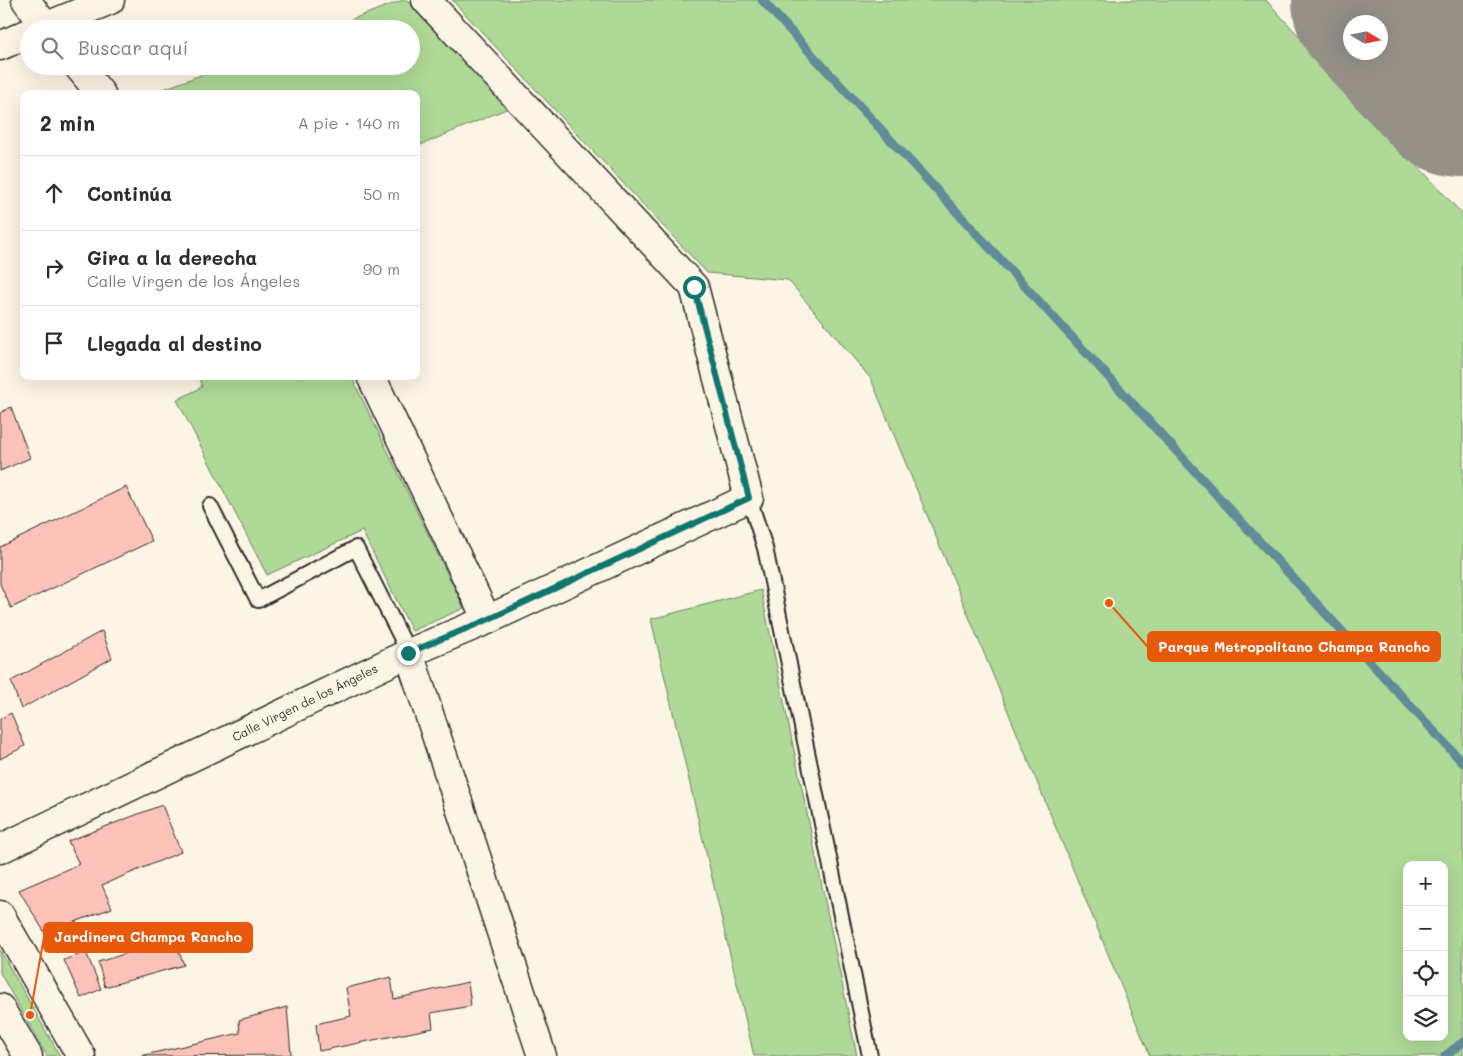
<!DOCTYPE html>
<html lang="es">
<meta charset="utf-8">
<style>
:root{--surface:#fff;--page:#f2f2f3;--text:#2b2b33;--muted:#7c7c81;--line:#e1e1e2}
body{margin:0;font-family:Mali,sans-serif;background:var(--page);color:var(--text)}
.controls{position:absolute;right:15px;bottom:15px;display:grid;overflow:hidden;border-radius:10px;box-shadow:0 5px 20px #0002}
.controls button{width:45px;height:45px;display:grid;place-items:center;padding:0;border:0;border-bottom:1px solid var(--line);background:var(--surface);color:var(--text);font:25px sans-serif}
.compass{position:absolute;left:1343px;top:15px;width:45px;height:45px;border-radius:50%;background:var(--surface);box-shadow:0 5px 20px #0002;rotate:100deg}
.stop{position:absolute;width:15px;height:15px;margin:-11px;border:4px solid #0f766e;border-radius:50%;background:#fff}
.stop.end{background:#0f766e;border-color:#fff;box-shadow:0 1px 5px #0008}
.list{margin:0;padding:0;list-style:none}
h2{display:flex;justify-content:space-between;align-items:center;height:65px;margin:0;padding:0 20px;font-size:21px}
h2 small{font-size:16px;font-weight:400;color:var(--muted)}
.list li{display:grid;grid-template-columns:32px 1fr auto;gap:15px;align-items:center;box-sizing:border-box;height:75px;padding:0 20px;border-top:1px solid var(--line)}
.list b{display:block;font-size:19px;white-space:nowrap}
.list p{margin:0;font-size:16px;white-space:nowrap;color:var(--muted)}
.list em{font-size:16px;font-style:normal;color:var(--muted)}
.icon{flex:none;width:28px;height:28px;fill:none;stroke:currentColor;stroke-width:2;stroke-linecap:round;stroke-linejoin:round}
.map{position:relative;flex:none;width:1463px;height:1056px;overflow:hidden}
.search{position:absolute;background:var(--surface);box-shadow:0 5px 20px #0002;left:20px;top:20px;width:400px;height:55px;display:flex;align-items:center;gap:12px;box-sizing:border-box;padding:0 18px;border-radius:28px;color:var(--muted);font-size:19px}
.panel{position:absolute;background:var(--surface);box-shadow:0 5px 20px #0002;left:20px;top:90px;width:400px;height:290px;border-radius:10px}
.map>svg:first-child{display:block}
.green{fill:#aed997;stroke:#6c8261;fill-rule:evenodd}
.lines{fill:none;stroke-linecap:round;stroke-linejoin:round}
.stream{stroke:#5e8c97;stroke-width:9}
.runway{stroke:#949088;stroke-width:194}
.building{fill:#fec3b8;stroke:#2b2b2b}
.lane-casing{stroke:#2b2b2b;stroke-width:18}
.street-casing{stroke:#2b2b2b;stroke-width:31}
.secondary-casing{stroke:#2b2b2b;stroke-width:31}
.lane{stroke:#fcf5e5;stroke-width:14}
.street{stroke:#fcf5e5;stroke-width:28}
.secondary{stroke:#fcf5e5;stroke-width:28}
.route{stroke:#0f766e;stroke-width:6}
.labels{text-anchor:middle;stroke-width:4;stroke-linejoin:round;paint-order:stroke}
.street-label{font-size:12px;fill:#2b2b2b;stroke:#fcf5e5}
.leader{fill:none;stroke:#e8590c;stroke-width:2}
.callout-dot{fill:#e8590c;stroke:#fcf5e5;stroke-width:2}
.callout{fill:#e8590c;stroke:#e8590c;stroke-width:2}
.callout-label{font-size:14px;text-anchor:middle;font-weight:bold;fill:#fff}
</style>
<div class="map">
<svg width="1463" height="1056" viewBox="0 0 1463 1056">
<rect width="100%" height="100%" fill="#fcf5e5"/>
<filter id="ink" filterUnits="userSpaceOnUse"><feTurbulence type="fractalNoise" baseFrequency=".02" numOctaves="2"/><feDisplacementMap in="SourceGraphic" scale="10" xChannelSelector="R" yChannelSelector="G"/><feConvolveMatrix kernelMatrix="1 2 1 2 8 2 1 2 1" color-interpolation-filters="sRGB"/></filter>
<g filter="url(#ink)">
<!-- green -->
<g class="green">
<polygon points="403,0 407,0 511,107 416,147 416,94 150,94 225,66 411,66 411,29 326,29"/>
<path d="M 452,0 L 1266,0 L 1463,215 L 1463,1056 L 1150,1056 L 871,379 L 788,280 L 707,273 ZM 1407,865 L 1444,865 L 1444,1037 L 1407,1037 Z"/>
<polygon points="198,376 351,376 464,608 412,631 362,531 267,575 177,400 202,387"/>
<polygon points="761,590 857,1056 754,1056 651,619"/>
<polygon points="0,950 60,1056 47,1056 0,973"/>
</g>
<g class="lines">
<!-- stream -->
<g class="stream">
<polyline points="762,0 1463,763"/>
<polyline points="1445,1056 1463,1042"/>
</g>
<!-- runway -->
<polyline class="runway" points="1389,0 1463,80"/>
</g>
<!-- building -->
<g class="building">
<polygon points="11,407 30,458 0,471 0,413"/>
<polygon points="126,487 152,541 11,608 0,584 0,547"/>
<polygon points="102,631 112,658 21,709 11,681"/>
<polygon points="11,713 25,746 0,759 0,719"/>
<polygon points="162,805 181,852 102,885 112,908 45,933 19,890 79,864 68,841"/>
<polygon points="174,939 184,965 105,987 98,962"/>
<polygon points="86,952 101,989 81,998 64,960"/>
<polygon points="391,977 394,999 468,982 471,1006 431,1013 433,1028 319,1051 316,1024 351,1016 346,988"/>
<polygon points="287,1007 291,1055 140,1056 240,1033 239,1020"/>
</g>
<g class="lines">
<defs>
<g id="lane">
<polyline points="749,498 765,548 870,1056"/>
<polyline points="210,506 258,600 356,548 409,653"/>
</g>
<g id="street">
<polyline points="26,0 47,29"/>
<polyline points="40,29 110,0"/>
<polyline points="0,46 29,33"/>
<polyline points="78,66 101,94"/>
<polyline points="371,376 487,620"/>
<polyline points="409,653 542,1056"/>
<polyline points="0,849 409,653 487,620 749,498 694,287 426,0"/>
</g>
<g id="secondary">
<polyline points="0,915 81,1056"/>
<polyline points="0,1008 28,1056"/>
</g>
</defs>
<!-- lane casing -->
<use href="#lane" class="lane-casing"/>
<!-- street casing -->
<use href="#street" class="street-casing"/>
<!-- secondary casing -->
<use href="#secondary" class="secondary-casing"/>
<!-- lane -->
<use href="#lane" class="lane"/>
<!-- street -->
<use href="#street" class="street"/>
<!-- secondary -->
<use href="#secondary" class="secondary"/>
</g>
</g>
<g class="lines" filter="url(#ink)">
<!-- route -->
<polyline class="route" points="408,653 487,620 749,498 694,287"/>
</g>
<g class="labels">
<!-- street labels -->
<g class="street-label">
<text transform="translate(305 703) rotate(-26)" y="4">Calle Virgen de los Ángeles</text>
</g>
</g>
<!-- callouts -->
<path class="leader" d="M1109 603L1148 647M30 1015L44 937"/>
<g class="callout-dot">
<circle cx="1109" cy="603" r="5"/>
<circle cx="30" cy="1015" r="5"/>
</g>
<g class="callout">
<rect x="1148" y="632" width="292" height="29" rx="5"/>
<rect x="44" y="923" width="208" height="29" rx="5"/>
</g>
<g class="callout-label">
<text x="1294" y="652">Parque Metropolitano Champa Rancho</text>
<text x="148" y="942">Jardinera Champa Rancho</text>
</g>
</svg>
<div class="controls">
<button>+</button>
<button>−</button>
<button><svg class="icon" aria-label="locate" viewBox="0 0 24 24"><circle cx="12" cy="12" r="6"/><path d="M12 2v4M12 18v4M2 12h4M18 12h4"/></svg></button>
<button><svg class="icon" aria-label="layers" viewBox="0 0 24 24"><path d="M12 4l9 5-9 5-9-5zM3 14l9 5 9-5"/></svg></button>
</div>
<svg class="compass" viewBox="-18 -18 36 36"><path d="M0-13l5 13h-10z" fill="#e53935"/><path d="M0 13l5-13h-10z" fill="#7c7c81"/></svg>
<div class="stop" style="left:694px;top:287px"></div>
<div class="stop end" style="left:408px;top:653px"></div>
<div class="search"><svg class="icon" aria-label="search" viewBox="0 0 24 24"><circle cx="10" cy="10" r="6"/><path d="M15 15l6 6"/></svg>Buscar aquí</div>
<section class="panel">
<h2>2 min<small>A pie · 140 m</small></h2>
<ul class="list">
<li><svg class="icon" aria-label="ahead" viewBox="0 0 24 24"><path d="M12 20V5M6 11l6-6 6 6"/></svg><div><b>Continúa</b></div><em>50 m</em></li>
<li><svg class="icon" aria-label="right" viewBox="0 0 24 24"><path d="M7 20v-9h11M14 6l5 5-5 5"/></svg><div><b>Gira a la derecha</b><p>Calle Virgen de los Ángeles</p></div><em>90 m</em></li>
<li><svg class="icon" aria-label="arrive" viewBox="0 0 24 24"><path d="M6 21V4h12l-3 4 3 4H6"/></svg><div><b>Llegada al destino</b></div></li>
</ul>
</section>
</div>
